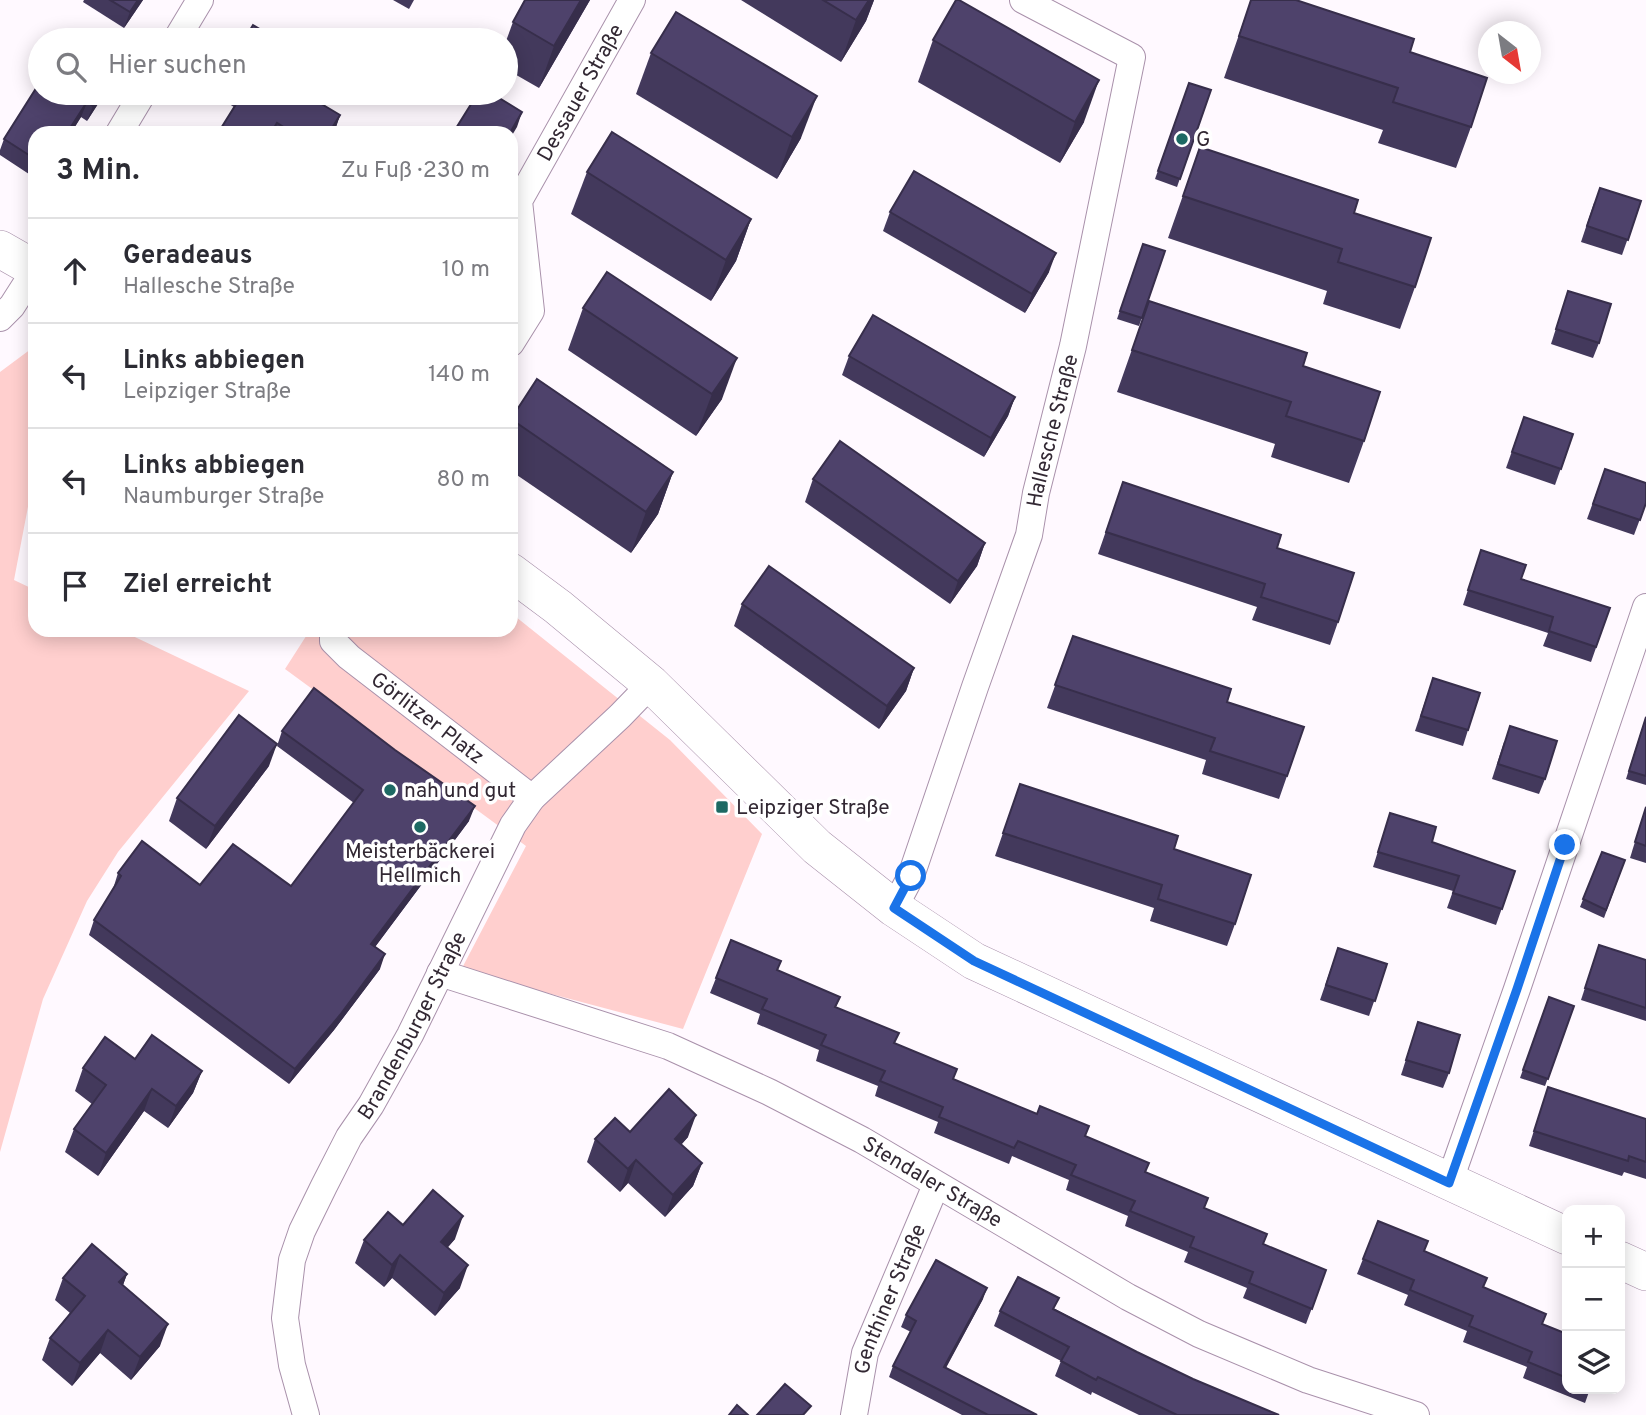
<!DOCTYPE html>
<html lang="de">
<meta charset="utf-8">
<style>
:root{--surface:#fff;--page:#f7f7f7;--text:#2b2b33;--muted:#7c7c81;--line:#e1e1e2}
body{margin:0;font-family:Overpass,sans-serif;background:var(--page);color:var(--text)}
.controls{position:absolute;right:21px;bottom:21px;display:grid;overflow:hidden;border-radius:14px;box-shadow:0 4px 18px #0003}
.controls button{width:63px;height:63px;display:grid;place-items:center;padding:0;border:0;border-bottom:2px solid var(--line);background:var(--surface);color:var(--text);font:35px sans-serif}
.compass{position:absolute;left:1478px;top:21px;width:63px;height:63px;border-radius:50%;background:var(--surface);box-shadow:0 4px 18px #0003;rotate:149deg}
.stop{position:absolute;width:21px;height:21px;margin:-16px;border:5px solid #1a73e8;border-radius:50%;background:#fff}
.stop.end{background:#1a73e8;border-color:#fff;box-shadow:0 2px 7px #0008}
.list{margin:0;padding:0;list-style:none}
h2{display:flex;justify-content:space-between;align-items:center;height:91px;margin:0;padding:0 28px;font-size:30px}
h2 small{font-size:23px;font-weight:400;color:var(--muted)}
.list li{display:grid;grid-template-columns:46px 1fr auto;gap:21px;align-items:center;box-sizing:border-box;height:105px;padding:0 28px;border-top:2px solid var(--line)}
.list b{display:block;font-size:26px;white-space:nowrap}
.list p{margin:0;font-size:23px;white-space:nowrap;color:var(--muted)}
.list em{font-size:23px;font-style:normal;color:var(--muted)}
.icon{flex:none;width:38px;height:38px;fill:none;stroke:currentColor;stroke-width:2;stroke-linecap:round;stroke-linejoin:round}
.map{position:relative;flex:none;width:1646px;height:1415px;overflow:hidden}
.search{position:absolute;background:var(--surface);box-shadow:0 4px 18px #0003;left:28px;top:28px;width:490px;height:77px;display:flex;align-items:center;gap:18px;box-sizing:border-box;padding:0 24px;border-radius:38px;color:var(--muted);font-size:26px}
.panel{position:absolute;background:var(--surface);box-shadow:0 4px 18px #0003;left:28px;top:126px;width:490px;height:511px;border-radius:21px}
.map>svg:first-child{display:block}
.green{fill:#ffcfce}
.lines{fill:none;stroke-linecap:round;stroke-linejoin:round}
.street-casing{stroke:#a991ab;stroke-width:28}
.secondary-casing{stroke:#a991ab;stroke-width:38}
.street{stroke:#fff;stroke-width:26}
.secondary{stroke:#fff;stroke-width:37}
.wall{fill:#43395c}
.shaded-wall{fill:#372e4b}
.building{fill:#4e426b;stroke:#372e4b;stroke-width:2}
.route{stroke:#1a73e8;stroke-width:9}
.poi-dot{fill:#1d6963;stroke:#fff;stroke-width:2.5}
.labels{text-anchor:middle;stroke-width:7;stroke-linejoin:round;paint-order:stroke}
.street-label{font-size:21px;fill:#322833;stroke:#fff}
.poi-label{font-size:21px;fill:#322833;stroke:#fff;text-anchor:start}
</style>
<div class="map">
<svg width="1646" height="1415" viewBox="0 0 1646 1415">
<rect width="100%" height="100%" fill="#fff9ff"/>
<!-- green -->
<g class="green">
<polygon points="35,346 35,485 31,491 14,580 35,590 35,630 120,630 249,691 118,852 87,901 43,999 0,1152 0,372"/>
<polygon points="511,613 670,740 762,834 683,1029 461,970 526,846 285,669 310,630 511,630"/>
</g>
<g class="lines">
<defs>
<g id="street">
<polyline points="176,40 200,0"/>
<polyline points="119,133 143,93"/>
<polyline points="0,318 12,306 35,270"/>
<path id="s1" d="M 511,343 L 531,311 L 519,201 L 632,0"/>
<path id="s2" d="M 333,630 L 333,641 L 349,657 L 532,798"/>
<path id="s3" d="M 894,908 L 911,876 L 975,687 L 1029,535 L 1036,493 L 1073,346 L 1132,57 L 1023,0"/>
<path id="s4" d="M 440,973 L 668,1046 L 769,1092 L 862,1140 L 1128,1297 L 1199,1334 L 1308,1380 L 1416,1415"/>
<polyline points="1449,1183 1517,989 1646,607"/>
<path id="s5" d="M 306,1415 L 292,1365 L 285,1318 L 292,1260 L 302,1231 L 324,1186 L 349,1137 L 371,1105 L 410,1035 L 513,825 L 532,798 L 620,716 L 651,684"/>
<path id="s6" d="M 854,1415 L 865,1353 L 936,1185"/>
</g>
<g id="secondary">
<polyline points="0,249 35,269"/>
<polyline points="511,572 558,607 651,684 817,847 894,908 974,961 1567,1236"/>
<polyline points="1620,1260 1646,1272"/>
</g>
</defs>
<!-- street casing -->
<use href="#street" class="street-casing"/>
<!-- secondary casing -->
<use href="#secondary" class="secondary-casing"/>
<!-- street -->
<use href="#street" class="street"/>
<!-- secondary -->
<use href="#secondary" class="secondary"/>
</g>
<!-- wall -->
<g class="wall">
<polygon points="84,0 143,0 124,28 83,2"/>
<polygon points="393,0 414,0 409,9"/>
<polygon points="525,0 590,0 539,88 506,69 506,41 513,22"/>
<polygon points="741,0 874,0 866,21 841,62"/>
<polygon points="1251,0 1471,127 1456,168 1378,143 1383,130 1224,78"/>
<polygon points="933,40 1084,122 1060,163 918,82"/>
<polygon points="651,53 801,138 777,179 636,94"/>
<polygon points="1189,83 1211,90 1177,187 1155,179"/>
<polygon points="105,93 87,121 81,117 71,133 35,133 35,178 0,155 0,150 4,139"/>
<polygon points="217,93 303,93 340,115 334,133 218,133 234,107 216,96"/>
<polygon points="1200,147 1354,213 1415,287 1400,329 1323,304 1327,291 1168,238"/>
<polygon points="587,172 751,219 736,261 711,301 571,214"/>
<polygon points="1641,201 1622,255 1581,242 1594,203"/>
<polygon points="890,212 1049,272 1025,313 883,231"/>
<polygon points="1143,244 1165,251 1139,326 1117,319"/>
<polygon points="1568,291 1599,343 1593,358 1551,344"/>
<polygon points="1149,301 1303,366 1364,441 1349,483 1271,457 1275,444 1117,392"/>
<polygon points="583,308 722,399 696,436 568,350"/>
<polygon points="849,356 1015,397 1008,416 984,457 842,375"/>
<polygon points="1524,417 1573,434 1555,485 1506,468"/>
<polygon points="511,418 673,472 658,514 631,553 511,471"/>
<polygon points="1605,469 1646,503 1634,535 1587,519"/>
<polygon points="813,479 985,543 977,566 950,604 805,502"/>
<polygon points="1123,482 1277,548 1338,622 1330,645 1252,620 1257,607 1098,554"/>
<polygon points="1481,550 1521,579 1610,608 1591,662 1543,646 1548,633 1463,605"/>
<polygon points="742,604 914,668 906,691 879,729 734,626"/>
<polygon points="1073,636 1227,702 1287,776 1279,799 1202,774 1206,760 1047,708"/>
<polygon points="1433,678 1468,730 1463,746 1415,731"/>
<polygon points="1646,716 1646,785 1626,779"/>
<polygon points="282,731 469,821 375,947 380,969 334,1030 289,1084 89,935 94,920 113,889 118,873 200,885 291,886 354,803 277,746"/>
<polygon points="1504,742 1545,779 1539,794 1492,779"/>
<polygon points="269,766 206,849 169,821 177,798"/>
<polygon points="1020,784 1174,849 1235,924 1227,946 1150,921 1154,908 995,856"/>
<polygon points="1646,806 1646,863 1630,858"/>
<polygon points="1390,813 1432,842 1515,871 1496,925 1447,908 1453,891 1373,867"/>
<polygon points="1602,852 1625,860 1604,918 1580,907"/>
<polygon points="1599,945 1646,960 1646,1021 1581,1000"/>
<polygon points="1338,948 1387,964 1369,1016 1320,1000"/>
<polygon points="781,961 777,971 840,997 836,1007 953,1079 1086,1136 1263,1245 1326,1270 1306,1324 1243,1298 1247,1288 1184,1262 1188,1252 1125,1226 1128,1216 1066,1190 1069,1180 1012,1156 1009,1164 934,1133 938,1122 875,1096 878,1086 816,1061 819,1050 757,1024 760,1014 710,993 716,978"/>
<polygon points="1549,997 1574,1006 1545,1086 1520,1078"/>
<polygon points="1418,1022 1449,1073 1443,1088 1401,1075"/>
<polygon points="135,1059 202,1071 193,1093 168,1128 144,1111 98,1176 65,1152 74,1129 92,1104 75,1091 83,1068"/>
<polygon points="1548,1087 1646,1119 1646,1179 1624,1172 1622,1176 1529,1146"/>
<polygon points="630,1132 688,1137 681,1145 702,1163 693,1186 665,1217 628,1183 620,1192 587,1162 595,1139"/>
<polygon points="403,1225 455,1239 448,1247 460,1288 435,1316 392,1278 384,1287 355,1263 364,1240"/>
<polygon points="1424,1252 1543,1324 1567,1334 1567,1389 1590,1389 1585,1403 1523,1378 1527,1367 1463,1342 1467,1331 1404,1305 1408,1295 1357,1274 1363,1259"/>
<polygon points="127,1274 123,1285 160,1346 131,1380 100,1353 72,1386 42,1360 50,1338 70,1313 55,1300 63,1278"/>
<polygon points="983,1299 946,1368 1037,1415 962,1415 889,1377 893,1366 911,1332 901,1327 906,1315"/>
<polygon points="1055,1309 1137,1352 1193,1379 1279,1415 1139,1415 1092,1392 1091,1395 1055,1376 1061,1361 994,1326 1000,1311"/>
</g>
<!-- shaded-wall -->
<g class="shaded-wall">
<polygon points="138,0 143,0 124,28 130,12"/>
<polygon points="581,0 590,0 539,88 554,46"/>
<polygon points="869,0 874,0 866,21 841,62 856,20"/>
<polygon points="1099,80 1084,122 1060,163 1075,122"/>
<polygon points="101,93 105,93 87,121 93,106"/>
<polygon points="817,96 801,138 777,179 792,137"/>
<polygon points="87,102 81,117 71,133 67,133"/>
<polygon points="522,112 517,127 511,137 511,133 510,133"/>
<polygon points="340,115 334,133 329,133"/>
<polygon points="751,219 736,261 711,301 726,260"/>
<polygon points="1056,253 1049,272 1025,313 1032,294"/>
<polygon points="737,358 722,399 696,436 712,394"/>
<polygon points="1015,397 1008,416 984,457 991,438"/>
<polygon points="673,472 658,514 631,553 646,512"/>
<polygon points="985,543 977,566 950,604 958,581"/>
<polygon points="914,668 906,691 879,729 887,706"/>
<polygon points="277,744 269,766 206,849 215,826"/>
<polygon points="475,806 469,821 366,959 371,944"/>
<polygon points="385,954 380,969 334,1030 289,1084 295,1069"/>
<polygon points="202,1071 193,1093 168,1128 176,1106"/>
<polygon points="152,1089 144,1111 98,1176 106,1153"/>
<polygon points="696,1115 688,1137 666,1161 675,1139"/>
<polygon points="636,1160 628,1183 620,1192 628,1169"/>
<polygon points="702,1163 693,1186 665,1217 673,1195"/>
<polygon points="463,1216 455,1239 433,1264 441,1242"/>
<polygon points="400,1255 392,1278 384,1287 392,1265"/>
<polygon points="468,1265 460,1288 435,1316 444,1293"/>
<polygon points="127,1274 119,1296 119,1282"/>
<polygon points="987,1288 983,1299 940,1378 944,1367"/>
<polygon points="168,1324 160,1346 131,1380 140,1357"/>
<polygon points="108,1330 100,1353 72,1386 80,1363"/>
</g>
<!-- building -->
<g class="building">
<polygon points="110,0 138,0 130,12"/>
<polygon points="525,0 581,0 554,46 513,22"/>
<polygon points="823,0 869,0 856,20"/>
<polygon points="956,0 959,0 1099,80 1075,122 933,40"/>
<polygon points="1251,0 1296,0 1414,39 1410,52 1487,78 1471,127 1393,102 1398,88 1239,36"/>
<polygon points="676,12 817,96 792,137 651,53"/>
<polygon points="253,25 278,40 244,40"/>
<polygon points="75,35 83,40 72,40"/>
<polygon points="40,82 40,93 101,93 93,106 87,102 67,133 35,133 35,159 4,139"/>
<polygon points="1189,83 1211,90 1180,179 1158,171"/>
<polygon points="243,93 303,93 340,115 329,133 293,133 277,123 271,133 218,133"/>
<polygon points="478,93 491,93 522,112 510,133 453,133"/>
<polygon points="612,132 751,219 726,260 587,172"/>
<polygon points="1200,147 1358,200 1354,213 1431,238 1415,287 1338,262 1342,249 1183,196"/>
<polygon points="914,171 1056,253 1032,294 890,212"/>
<polygon points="1600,188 1641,201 1628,240 1587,226"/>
<polygon points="1143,244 1165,251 1142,318 1120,311"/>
<polygon points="607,272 737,358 712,394 583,308"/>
<polygon points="1568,291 1611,304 1599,343 1556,329"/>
<polygon points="1149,301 1307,353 1303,366 1380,392 1364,441 1286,416 1291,402 1132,350"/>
<polygon points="873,315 1015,397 991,438 849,356"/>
<polygon points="537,379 673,472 646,512 511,419"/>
<polygon points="1524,417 1573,434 1561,469 1512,452"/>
<polygon points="840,441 985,543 958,581 813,479"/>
<polygon points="1605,469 1646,483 1646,503 1640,520 1593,504"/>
<polygon points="1123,482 1281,535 1277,548 1354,573 1338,622 1261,597 1265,584 1106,532"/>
<polygon points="1481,550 1526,565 1521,579 1610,608 1596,647 1549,631 1553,617 1468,590"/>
<polygon points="769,566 914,668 887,706 742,604"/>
<polygon points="1073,636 1231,689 1227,702 1304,727 1287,776 1210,751 1215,738 1055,685"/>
<polygon points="1433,678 1480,693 1468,730 1421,716"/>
<polygon points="314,688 395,750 475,806 371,944 385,954 340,1015 295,1069 94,920 121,876 118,873 142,841 200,885 233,844 291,886 363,790 282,731"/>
<polygon points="239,715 277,744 215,826 177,798"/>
<polygon points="1646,717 1646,776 1629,771"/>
<polygon points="1510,726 1557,741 1545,779 1498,764"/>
<polygon points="1020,784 1178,836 1174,849 1251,875 1235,924 1158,899 1162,885 1003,833"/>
<polygon points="1646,807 1646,846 1635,842"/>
<polygon points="1390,813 1436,827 1432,842 1515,871 1502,909 1453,893 1459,876 1378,852"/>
<polygon points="1602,852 1625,860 1606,910 1583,899"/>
<polygon points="731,940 781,961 777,970 840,997 835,1007 899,1033 894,1043 957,1069 953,1079 1037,1114 1040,1106 1089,1126 1085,1136 1149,1163 1145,1172 1208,1198 1204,1208 1267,1234 1263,1244 1326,1270 1312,1309 1249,1283 1253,1272 1190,1247 1194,1237 1130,1211 1135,1201 1071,1175 1076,1165 1018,1141 1014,1148 939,1117 943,1107 880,1081 885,1071 821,1045 826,1035 762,1009 767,999 716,978"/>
<polygon points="1599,945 1646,960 1646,1008 1585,988"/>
<polygon points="1338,948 1387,964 1375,1001 1326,985"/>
<polygon points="1549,997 1574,1006 1548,1079 1523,1070"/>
<polygon points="1418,1022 1460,1035 1449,1073 1406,1060"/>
<polygon points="152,1035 202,1071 176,1106 152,1089 106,1153 74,1129 106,1085 83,1068 105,1037 135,1059"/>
<polygon points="1548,1087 1646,1119 1646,1162 1629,1156 1628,1161 1534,1131"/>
<polygon points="669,1089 696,1115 675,1139 702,1163 673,1195 636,1160 628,1169 595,1139 615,1118 630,1132"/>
<polygon points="433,1190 463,1216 441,1242 468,1265 444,1293 400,1255 392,1265 364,1240 388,1212 403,1225"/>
<polygon points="1378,1221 1428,1241 1424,1251 1487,1278 1483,1287 1546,1314 1542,1324 1567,1334 1567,1378 1528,1362 1532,1352 1469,1326 1473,1316 1410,1290 1414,1280 1363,1259"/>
<polygon points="92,1244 127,1274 119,1282 168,1324 140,1357 108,1330 80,1363 50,1338 85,1296 63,1278"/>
<polygon points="936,1260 987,1288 944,1367 1037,1415 988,1415 893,1366 916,1321 906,1315"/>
<polygon points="1018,1277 1059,1298 1053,1309 1137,1352 1193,1379 1279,1415 1177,1415 1098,1377 1096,1380 1061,1361 1069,1347 1000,1311"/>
<polygon points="785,1384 811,1406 803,1415 757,1415"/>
<polygon points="737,1405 748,1415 729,1415"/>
</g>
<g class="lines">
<!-- route -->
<polyline class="route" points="911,876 894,908 974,961 1449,1183 1517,989 1565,845"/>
</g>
<!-- markers -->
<g class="poi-dot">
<circle cx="1182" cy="139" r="7"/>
<circle cx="390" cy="790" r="7"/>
<rect x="715" y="800" width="14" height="14" rx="3.5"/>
<circle cx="420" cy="827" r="7"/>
</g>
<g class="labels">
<!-- street labels -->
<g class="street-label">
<text dy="7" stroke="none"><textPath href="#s1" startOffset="273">Dessauer Straße</textPath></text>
<text dy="7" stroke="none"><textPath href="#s3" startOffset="504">Hallesche Straße</textPath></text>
<text dy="7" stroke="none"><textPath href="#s2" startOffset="133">Görlitzer Platz</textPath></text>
<text dy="7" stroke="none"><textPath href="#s5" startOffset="422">Brandenburger Straße</textPath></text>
<text dy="7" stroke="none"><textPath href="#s4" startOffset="537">Stendaler Straße</textPath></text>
<text dy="7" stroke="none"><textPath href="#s6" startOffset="122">Genthiner Straße</textPath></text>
</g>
<!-- poi labels -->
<g class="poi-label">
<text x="1196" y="146">G</text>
<text x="404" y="797">nah und gut</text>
<text x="736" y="814">Leipziger Straße</text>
<text x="420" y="858" text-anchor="middle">Meisterbäckerei<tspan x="420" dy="24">Hellmich</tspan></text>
</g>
</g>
</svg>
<div class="controls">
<button>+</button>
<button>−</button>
<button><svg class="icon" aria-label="layers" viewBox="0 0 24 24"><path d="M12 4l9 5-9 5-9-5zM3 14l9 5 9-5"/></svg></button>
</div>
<svg class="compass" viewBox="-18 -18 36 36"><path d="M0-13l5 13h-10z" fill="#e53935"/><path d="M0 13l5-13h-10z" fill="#7c7c81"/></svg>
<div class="stop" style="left:911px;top:876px"></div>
<div class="stop end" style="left:1565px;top:845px"></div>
<div class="search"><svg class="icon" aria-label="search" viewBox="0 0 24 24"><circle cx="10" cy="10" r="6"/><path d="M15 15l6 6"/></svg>Hier suchen</div>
<section class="panel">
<h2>3 Min.<small>Zu Fuß · 230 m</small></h2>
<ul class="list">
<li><svg class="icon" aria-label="ahead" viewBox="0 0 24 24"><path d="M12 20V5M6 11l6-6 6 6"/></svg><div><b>Geradeaus</b><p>Hallesche Straße</p></div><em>10 m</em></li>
<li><svg class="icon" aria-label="left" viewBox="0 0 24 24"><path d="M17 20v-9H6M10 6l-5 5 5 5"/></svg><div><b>Links abbiegen</b><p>Leipziger Straße</p></div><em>140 m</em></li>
<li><svg class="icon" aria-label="left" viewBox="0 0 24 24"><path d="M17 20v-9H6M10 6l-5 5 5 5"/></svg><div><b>Links abbiegen</b><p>Naumburger Straße</p></div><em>80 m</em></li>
<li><svg class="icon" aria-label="arrive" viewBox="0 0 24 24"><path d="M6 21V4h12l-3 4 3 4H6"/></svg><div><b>Ziel erreicht</b></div></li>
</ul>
</section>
</div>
